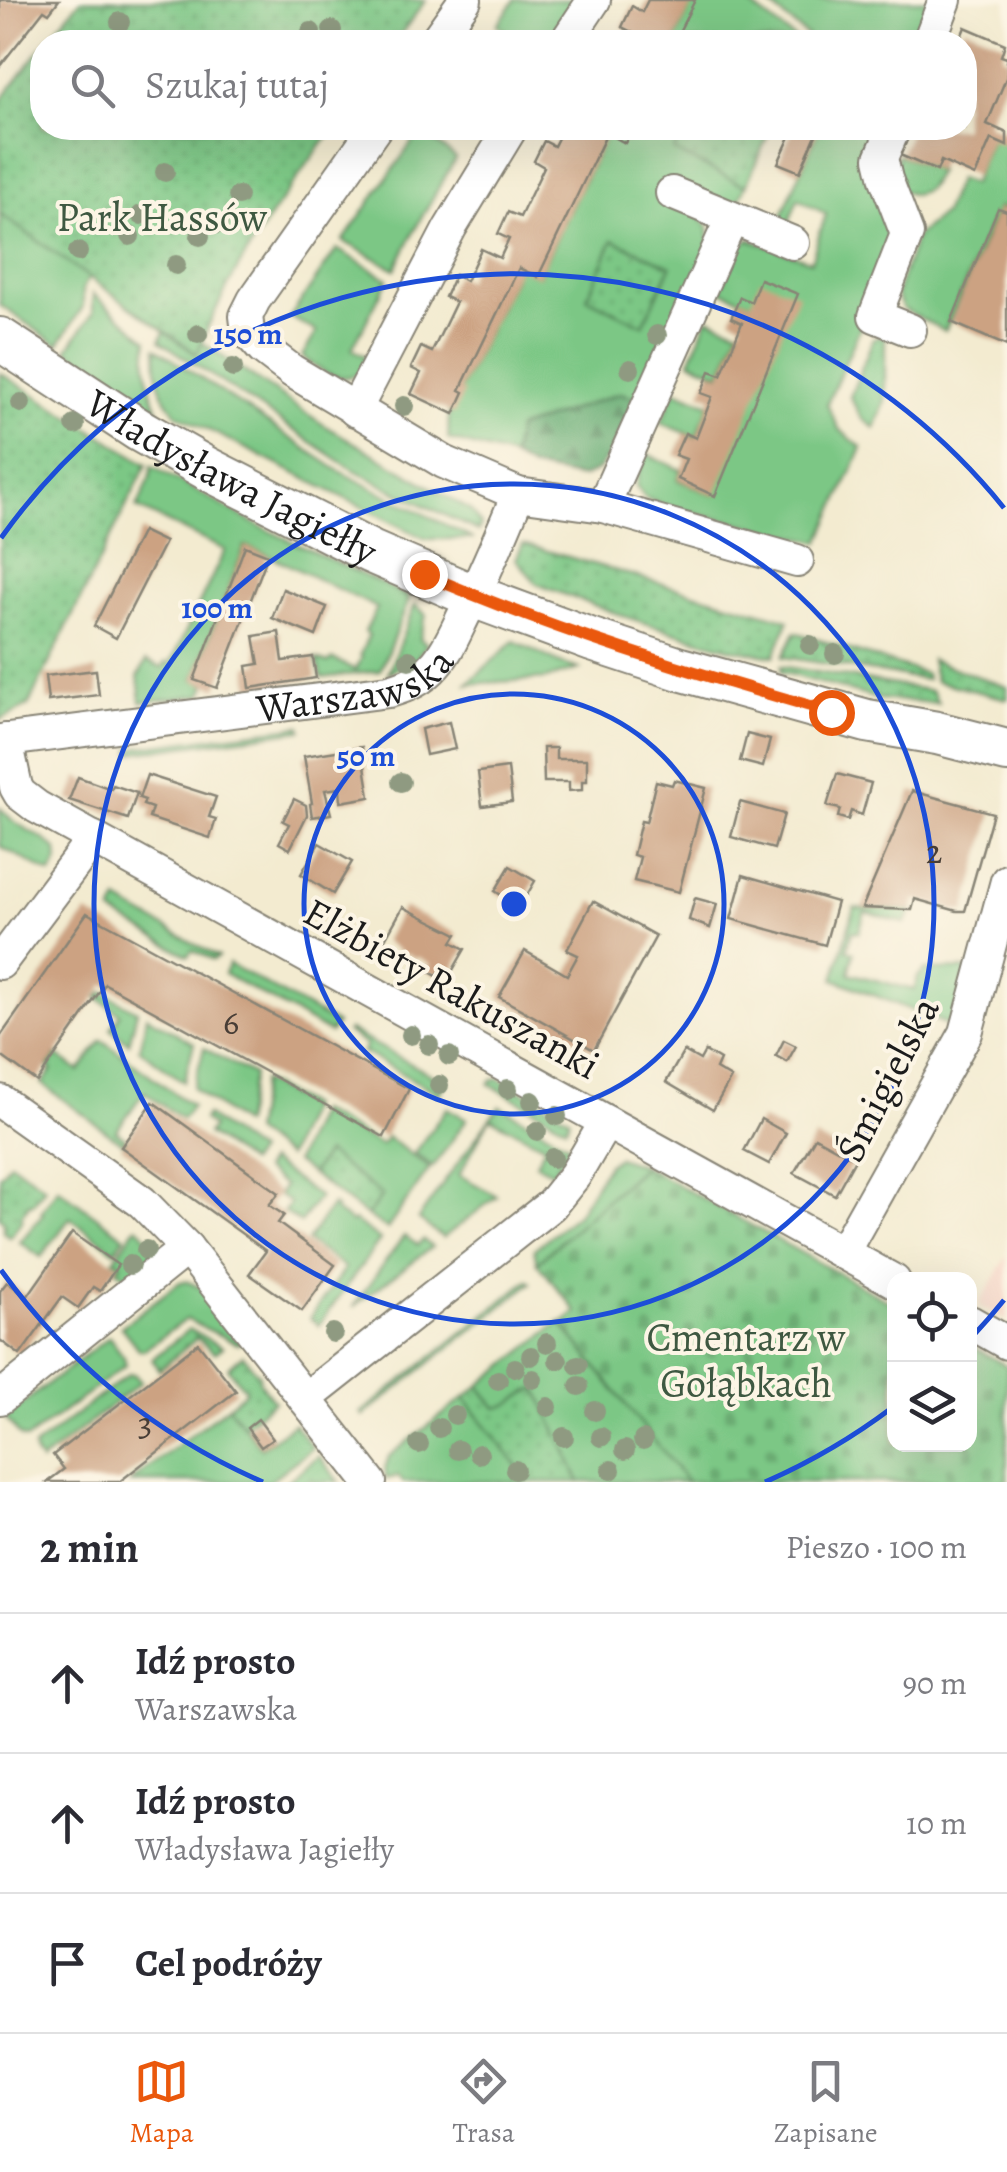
<!DOCTYPE html>
<html lang="pl">
<meta charset="utf-8">
<style>
:root{--surface:#fff;--page:#f2f2f3;--text:#2b2b33;--muted:#7c7c81;--line:#e1e1e2;--accent:#ea580c}
body{margin:0;font-family:Alegreya,serif;background:var(--page);color:var(--text)}
.controls{position:absolute;right:30px;bottom:30px;display:grid;overflow:hidden;border-radius:20px;box-shadow:0 10px 40px #0002}
.controls button{width:90px;height:90px;display:grid;place-items:center;padding:0;border:0;border-bottom:2px solid var(--line);background:var(--surface);color:var(--text);font:50px sans-serif}
.stop{position:absolute;width:30px;height:30px;margin:-22px;border:8px solid #ea580c;border-radius:50%;background:#fff}
.stop.end{background:#ea580c;border-color:#fff;box-shadow:0 2px 10px #0008}
.list{margin:0;padding:0;list-style:none}
h2{display:flex;justify-content:space-between;align-items:center;height:130px;margin:0;padding:0 40px;font-size:42px}
h2 small{font-size:32px;font-weight:400;color:var(--muted)}
.list li{display:grid;grid-template-columns:65px 1fr auto;gap:30px;align-items:center;box-sizing:border-box;height:140px;padding:0 40px;border-top:2px solid var(--line)}
.list b{display:block;font-size:38px;white-space:nowrap}
.list p{margin:0;font-size:32px;white-space:nowrap;color:var(--muted)}
.list em{font-size:32px;font-style:normal;color:var(--muted)}
.icon{flex:none;width:55px;height:55px;fill:none;stroke:currentColor;stroke-width:2;stroke-linecap:round;stroke-linejoin:round}
.map{position:relative;flex:none;width:1007px;height:1482px;overflow:hidden}
.search{position:absolute;background:var(--surface);box-shadow:0 10px 40px #0002;left:30px;right:30px;top:30px;height:110px;display:flex;align-items:center;gap:25px;box-sizing:border-box;padding:0 35px;border-radius:40px;color:var(--muted);font-size:38px}
.sheet{height:550px;background:var(--surface)}
nav{display:flex;justify-content:space-around;align-items:center;box-sizing:border-box;height:140px;border-top:2px solid var(--line);background:var(--surface);font-size:28px;color:var(--muted)}
nav a{display:grid;justify-items:center;gap:5px}
nav .on{color:var(--accent)}
.map>svg:first-child{display:block}
.built{fill:#f6d2c4}
.grass{fill:#7cc785;stroke:#4c7250;stroke-width:2.5}
.forest{fill:url(#forest-firs);stroke:#406447;stroke-width:2.5}
.cemetery{fill:url(#cemetery-stones);stroke:#4c7250;stroke-width:2.5}
.park{fill:url(#park-dots);stroke:#4c7250;stroke-width:2.5}
.building{fill:#cca282}
.lines{fill:none;stroke-linecap:round;stroke-linejoin:round}
.minor-casing{stroke:#888476;stroke-width:36}
.tertiary-casing{stroke:#888476;stroke-width:46}
.minor{stroke:#fff;stroke-width:32}
.tertiary{stroke:#fff;stroke-width:42}
.tree{fill:#8f9a81}
.route{stroke:#ea580c;stroke-width:12}
.ring{fill:none;stroke:#1d4ed8;stroke-width:5}
.labels{text-anchor:middle;stroke-width:8;stroke-linejoin:round;paint-order:stroke}
.number-label{font-size:35px;fill:#483e36}
.park-label{font-size:40px;fill:#3e5841;stroke:#fcf5e5}
.street-label{font-size:40px;fill:#1c1c1c;stroke:#fcf5e5}
.centre{fill:#1d4ed8;stroke:#fcf5e5;stroke-width:5}
.ring-label{font-size:30px;text-anchor:middle;font-weight:bold;fill:#1d4ed8;stroke:#fcf5e5;stroke-width:8;stroke-linejoin:round;paint-order:stroke}
</style>
<div class="map">
<svg width="1007" height="1482" viewBox="0 0 1007 1482">
<defs>
<pattern id="forest-firs" width="22" height="20" patternUnits="userSpaceOnUse" patternTransform="scale(2.5)"><rect width="22" height="20" fill="#65ac72"/><path d="M5 1l3.5 6h-7zM16 11l3.5 6h-7z" fill="#528b5d"/></pattern>
<pattern id="cemetery-stones" width="16" height="16" patternUnits="userSpaceOnUse" patternTransform="scale(2.5)"><rect width="16" height="16" fill="#7cc785"/><path d="M2 7V4a2 2 0 0 1 4 0v3zM10 15v-3a2 2 0 0 1 4 0v3z" fill="#6baa72"/></pattern>
<pattern id="park-dots" width="8" height="8" patternUnits="userSpaceOnUse" patternTransform="scale(2.5)"><rect width="8" height="8" fill="#7cc785"/><path d="M2 2h.1M6 6h.1" fill="none" stroke="#6baa72" stroke-width="1.8" stroke-linecap="round"/></pattern>
</defs>
<rect width="100%" height="100%" fill="#fcf5e5"/>
<filter id="ink" filterUnits="userSpaceOnUse"><feTurbulence type="fractalNoise" baseFrequency=".01" numOctaves="2"/><feDisplacementMap in="SourceGraphic" scale="20" xChannelSelector="R" yChannelSelector="G"/><feConvolveMatrix kernelMatrix="1 2 1 2 8 2 1 2 1" color-interpolation-filters="sRGB"/></filter>
<filter id="wash" filterUnits="userSpaceOnUse"><feTurbulence type="fractalNoise" baseFrequency=".0048" numOctaves="4" result="noise"/><feDisplacementMap in="SourceGraphic" scale="40" xChannelSelector="R" yChannelSelector="G"/><feGaussianBlur stdDeviation="2.25" result="paint"/><feColorMatrix in="noise" values="0 0 0 0 0 0 0 0 0 0 0 0 0 0 0 0 0 1.4 0 .05"/><feComposite in="paint" operator="in"/></filter>
<g filter="url(#wash)">
<rect width="100%" height="100%" fill="#f3ebd0"/>
<!-- built -->
<polygon class="built" points="1007,1256 1007,1320 979,1305"/>
<!-- grass -->
<g class="grass">
<polygon points="515,0 574,0 547,42 520,42 497,25"/>
<polygon points="694,0 744,0 799,42 674,42"/>
<polygon points="768,0 938,0 921,42 814,42 766,2"/>
<polygon points="633,128 685,128 674,151 746,186 734,210 696,212 708,226 710,248 636,397 518,429 512,457 448,439 449,412 519,267 538,276 607,133 625,142"/>
<polygon points="819,128 886,128 894,223 863,321 827,404 839,429 862,448 820,542 669,507 645,498 636,486 638,474 647,454 681,470 678,480 714,495 752,303 720,290 740,246 749,239 811,261 826,214 798,199 787,227 779,222"/>
<polygon points="420,131 456,158 421,218 395,269 343,241"/>
<polygon points="991,138 1007,145 1007,210 998,207 945,331 903,309 896,295 916,236 943,214 958,179 972,184"/>
<polygon points="899,154 938,171 928,188 914,195 901,191 891,173"/>
<polygon points="0,214 89,277 83,289 83,307 58,345 0,305"/>
<path d="M 337,249 L 388,279 L 352,349 L 371,359 C 367,364 365,369 360,372 C 341,386 317,370 302,356 L 317,332 L 290,317 Z"/>
<path d="M 93,294 L 148,340 C 144,367 149,386 158,411 L 67,350 L 93,313 Z"/>
<polygon points="708,318 739,330 721,374 690,361"/>
<polygon points="164,331 196,354 201,342 324,425 470,510 481,525 478,531 388,488 347,466 160,341"/>
<polygon points="885,335 885,402 875,428 862,419 850,397 873,339"/>
<path d="M 156,348 L 339,471 L 474,539 L 426,539 L 177,414 C 156,391 157,378 156,348 Z"/>
<polygon points="675,390 710,404 696,437 661,423"/>
<polygon points="152,466 261,527 408,596 409,600 380,671 322,678 316,659 328,663 333,659 356,670 362,657 360,655 369,635 365,632 377,608 268,555 245,546 194,679 206,684 202,695 141,702 138,677 146,661 162,668 166,662 170,664 225,550 137,508 150,478"/>
<polygon points="415,604 426,615 420,639 427,644 416,659 388,673"/>
<polygon points="514,641 560,663 579,669 546,679 467,684"/>
<polygon points="301,726 302,730 131,753 131,748"/>
<polygon points="0,808 13,821 45,840 57,850 58,861 51,874 0,846"/>
<polygon points="118,901 218,957 214,960 192,950 188,956 112,913"/>
<polygon points="854,908 912,910 905,923 865,912 859,932 852,931 847,950 854,952 849,973 914,990 918,977 925,970 967,969 953,1027 834,979"/>
<polygon points="229,964 336,1024 330,1033 224,974"/>
<polygon points="103,992 137,1011 129,1043 111,1029 120,1014 98,998"/>
<polygon points="147,1016 194,1043 184,1082 139,1049"/>
<polygon points="349,1030 446,1083 439,1094 363,1052 366,1045 347,1032"/>
<polygon points="102,1040 192,1106 182,1119 144,1092 116,1131 125,1138 122,1143 42,1084 52,1070 49,1067 57,1055 79,1071"/>
<polygon points="204,1048 253,1075 243,1125 193,1088"/>
<polygon points="498,1078 570,1118 566,1127 489,1084 492,1080"/>
<polygon points="262,1081 309,1106 287,1157 253,1132"/>
<polygon points="500,1106 570,1145 553,1173 536,1163 545,1146 490,1118 459,1175 497,1196 443,1238 418,1219 490,1118"/>
<polygon points="447,1108 467,1119 433,1167 414,1153"/>
<polygon points="318,1111 381,1145 387,1137 430,1168 387,1229 367,1216 382,1196 326,1154 311,1174 295,1162"/>
<polygon points="206,1115 257,1152 249,1163 207,1134 212,1127 203,1120"/>
<polygon points="618,1157 644,1166 537,1263 534,1249 577,1214 608,1164"/>
<polygon points="269,1161 319,1197 300,1223 284,1212 290,1203 278,1195 284,1186 263,1170"/>
<polygon points="58,1188 125,1237 115,1251 70,1218 41,1257 20,1242 43,1214 41,1212"/>
<polygon points="332,1205 336,1208 335,1211 352,1223 354,1221 380,1240 319,1325 310,1318 345,1268 307,1241"/>
<polygon points="137,1226 152,1243 154,1254 129,1279 117,1270 121,1264 114,1260"/>
<polygon points="404,1236 418,1245 423,1240 432,1247 353,1307"/>
<polygon points="528,1280 531,1283 363,1416 361,1413"/>
<polygon points="186,1281 202,1288 243,1340 238,1344 186,1319 144,1350 139,1350 121,1327 180,1282"/>
<polygon points="560,1322 562,1324 687,1482 580,1482 568,1458 568,1453 529,1391 508,1407 496,1408 479,1386"/>
<polygon points="109,1337 124,1357 126,1365 27,1439 21,1437 5,1417"/>
<polygon points="129,1374 134,1374 141,1382 40,1462 34,1453 34,1447"/>
<polygon points="464,1398 523,1473 523,1482 403,1482 398,1476 386,1479 385,1468 389,1456"/>
<polygon points="228,1406 261,1448 294,1424 313,1448 268,1482 130,1482"/>
<polygon points="319,1456 339,1482 314,1482 312,1479 308,1482 286,1482"/>
</g>
<!-- forest -->
<polygon class="forest" points="620,393 636,397 611,452 599,469 582,478 531,468 512,457 517,429"/>
<!-- cemetery -->
<polygon class="cemetery" points="644,1166 894,1304 894,1444 970,1444 970,1345 1007,1366 1007,1482 687,1482 562,1324 577,1312 537,1263"/>
<!-- park -->
<g class="park">
<polygon points="80,0 426,0 395,42 46,42"/>
<path d="M 42,47 L 42,128 L 334,128 C 280,201 229,269 197,354 L 0,214 L 0,102 Z"/>
<polygon points="685,128 771,128 746,186 674,151"/>
<polygon points="613,240 671,266 643,325 587,298"/>
<polygon points="0,373 147,464 28,706 0,720"/>
<polygon points="523,544 789,620 774,656 732,649 693,638 626,617 547,588 537,584 516,559"/>
<polygon points="795,632 926,674 927,680 783,657"/>
<polygon points="931,660 1007,687 1007,699 935,681"/>
<polygon points="781,666 932,691 938,703 878,699 781,672"/>
<polygon points="326,1153 382,1195 367,1216 311,1174"/>
<polygon points="10,1162 45,1187 33,1204 30,1203 21,1216 23,1219 10,1237 4,1232 4,1222 0,1217 0,1176"/>
<polygon points="189,1329 222,1347 214,1353 197,1338 159,1370 152,1359"/>
<polygon points="243,1355 259,1375 259,1382 274,1401 244,1426 228,1406 246,1391 228,1368"/>
<path d="M 479,1386 L 496,1408 C 514,1406 520,1392 537,1389 L 580,1482 L 523,1482 L 522,1472 L 464,1398 Z"/>
</g>
<g id="blocks">
<!-- building -->
<g class="building">
<polygon points="0,0 59,0 49,13 44,10 0,66"/>
<polygon points="648,0 695,0 674,42 627,42 632,32 622,27 632,6 642,12"/>
<polygon points="965,27 1005,44 1001,56 1007,58 1007,76 987,124 1007,133 1007,146 991,139 975,176 941,161 937,171 900,155 912,128 964,128 964,42 959,42"/>
<polygon points="563,128 633,128 625,143 607,133 538,277 519,268 460,390 464,392 454,414 411,394 421,373 411,368 421,347 432,352 456,302 445,297 455,275 466,281 481,249 500,258 509,239 498,234 508,212 520,217 544,167 534,161 544,141 554,146"/>
<polygon points="794,128 819,128 800,172 778,163"/>
<polygon points="998,208 1007,211 1007,346 951,322"/>
<polygon points="760,279 798,294 715,496 678,479 686,459 675,455 685,433 696,438 712,397 701,393 710,371 721,375 742,323 731,318 740,297 751,302"/>
<polygon points="142,531 165,542 116,638 94,626"/>
<polygon points="245,546 268,555 217,688 194,680"/>
<polygon points="283,589 327,607 316,636 272,618"/>
<polygon points="279,632 283,661 313,657 316,678 250,688 247,666 259,664 254,636"/>
<polygon points="96,670 99,695 48,701 45,676"/>
<polygon points="449,722 455,749 426,755 421,729"/>
<polygon points="747,734 770,740 763,767 740,761"/>
<polygon points="362,747 370,797 341,802 340,788 325,790 331,814 312,817 310,804 312,803 304,756"/>
<polygon points="543,748 556,748 556,759 587,759 587,781 582,781 582,790 569,791 569,782 544,782"/>
<polygon points="508,768 512,802 482,806 478,772"/>
<polygon points="837,774 871,783 862,815 851,811 848,820 838,817 840,809 827,806"/>
<polygon points="147,775 216,797 209,817 216,819 210,838 149,818 152,808 143,805 145,800 139,798"/>
<polygon points="78,777 111,789 113,785 137,793 128,819 69,800"/>
<polygon points="674,780 706,788 679,892 634,881 640,857 633,855 641,821 646,822 656,781 672,785"/>
<polygon points="912,791 993,813 965,911 957,911 915,899 912,910 862,908"/>
<polygon points="294,799 306,805 307,815 290,849 279,843 289,824 283,821"/>
<polygon points="740,802 784,814 774,849 731,837"/>
<polygon points="319,843 352,862 333,894 301,874"/>
<polygon points="510,866 535,881 520,907 495,891"/>
<polygon points="743,875 837,902 825,945 731,919"/>
<polygon points="695,898 717,904 710,928 689,920"/>
<polygon points="593,901 656,936 594,1050 499,997 525,951 567,975 578,955 567,950"/>
<polygon points="403,907 457,934 452,942 465,949 450,975 441,970 437,976 426,970 430,964 418,957 416,959 406,953 405,955 384,941"/>
<polygon points="87,913 409,1089 384,1137 105,984 37,1082 0,1055 0,1037"/>
<polygon points="784,1040 796,1046 787,1062 776,1056"/>
<polygon points="684,1051 700,1060 705,1051 720,1060 716,1069 731,1078 713,1110 666,1082"/>
<polygon points="153,1102 279,1193 269,1205 284,1215 278,1223 335,1265 302,1311 249,1274 266,1251 121,1147"/>
<polygon points="761,1119 786,1133 769,1164 744,1151"/>
<polygon points="815,1137 855,1159 835,1195 794,1173"/>
<polygon points="72,1233 118,1265 100,1291 93,1287 78,1308 62,1297 20,1355 0,1340 0,1291 7,1282 27,1297"/>
<polygon points="198,1343 236,1391 119,1482 47,1482 64,1469 53,1455"/>
<polygon points="258,1419 273,1439 261,1447 247,1428"/>
</g>
</g>
</g>
<g filter="url(#ink)">
<use href="#blocks" fill-opacity="0" stroke="#888476" stroke-width="2.5"/>
<g class="lines">
<defs>
<g id="minor">
<polyline points="435,42 465,0"/>
<polyline points="566,42 594,0"/>
<polyline points="929,42 945,0"/>
<polyline points="375,128 254,300 246,316 248,332 263,349 292,371 444,462 518,494 603,506 797,561"/>
<polyline points="894,128 881,158 886,179 907,234 875,316 910,330"/>
<polyline points="672,193 793,243"/>
<polyline points="355,410 450,228 511,128"/>
<polyline points="603,506 732,218"/>
<polyline points="6,740 16,787 20,794 37,807 894,1281"/>
<path id="s1" d="M 0,741 L 389,691 C 408,686 423,679 436,664 C 450,648 457,628 467,609 C 486,571 502,533 518,494"/>
<polyline points="0,963 94,838"/>
<polyline points="0,1101 142,1202 187,1248"/>
<polyline points="843,1252 966,1033 1007,881"/>
<polyline points="970,1322 1007,1343"/>
<polyline points="0,1398 187,1248 370,1482"/>
<polyline points="305,1399 551,1205 575,1175 606,1122"/>
</g>
<g id="tertiary">
<path id="s2" d="M 0,339 L 139,430 L 206,468 L 371,552 L 473,596 L 592,640 L 680,669 L 867,721 L 937,733 L 1007,751"/>
</g>
</defs>
<!-- minor casing -->
<use href="#minor" class="minor-casing"/>
<!-- tertiary casing -->
<use href="#tertiary" class="tertiary-casing"/>
<!-- minor -->
<use href="#minor" class="minor"/>
<!-- tertiary -->
<use href="#tertiary" class="tertiary"/>
</g>
<!-- trees -->
<g class="tree">
<circle cx="120" cy="22" r="10"/>
<circle cx="332" cy="30" r="10"/>
<circle cx="311" cy="32" r="10"/>
<circle cx="165" cy="172" r="10"/>
<circle cx="238" cy="196" r="10"/>
<circle cx="141" cy="215" r="10"/>
<circle cx="218" cy="224" r="10"/>
<circle cx="130" cy="236" r="10"/>
<circle cx="200" cy="236" r="10"/>
<circle cx="78" cy="252" r="10"/>
<circle cx="176" cy="265" r="10"/>
<circle cx="198" cy="334" r="10"/>
<circle cx="657" cy="335" r="10"/>
<circle cx="233" cy="368" r="10"/>
<circle cx="630" cy="369" r="10"/>
<circle cx="21" cy="403" r="10"/>
<circle cx="404" cy="406" r="10"/>
<circle cx="75" cy="425" r="10"/>
<circle cx="810" cy="645" r="10"/>
<circle cx="835" cy="654" r="10"/>
<circle cx="409" cy="660" r="10"/>
<circle cx="401" cy="782" r="10"/>
<circle cx="411" cy="1035" r="10"/>
<circle cx="429" cy="1045" r="10"/>
<circle cx="449" cy="1056" r="10"/>
<circle cx="439" cy="1085" r="10"/>
<circle cx="508" cy="1089" r="10"/>
<circle cx="532" cy="1101" r="10"/>
<circle cx="557" cy="1116" r="10"/>
<circle cx="537" cy="1131" r="10"/>
<circle cx="553" cy="1158" r="10"/>
<circle cx="146" cy="1250" r="10"/>
<circle cx="130" cy="1265" r="10"/>
<circle cx="333" cy="1333" r="10"/>
<circle cx="547" cy="1343" r="10"/>
<circle cx="531" cy="1356" r="10"/>
<circle cx="558" cy="1360" r="10"/>
<circle cx="578" cy="1365" r="10"/>
<circle cx="515" cy="1368" r="10"/>
<circle cx="533" cy="1379" r="10"/>
<circle cx="498" cy="1380" r="10"/>
<circle cx="579" cy="1386" r="10"/>
<circle cx="548" cy="1407" r="10"/>
<circle cx="595" cy="1411" r="10"/>
<circle cx="455" cy="1415" r="10"/>
<circle cx="439" cy="1428" r="10"/>
<circle cx="564" cy="1437" r="10"/>
<circle cx="601" cy="1437" r="10"/>
<circle cx="643" cy="1440" r="10"/>
<circle cx="419" cy="1444" r="10"/>
<circle cx="458" cy="1450" r="10"/>
<circle cx="625" cy="1450" r="10"/>
<circle cx="479" cy="1454" r="10"/>
<circle cx="515" cy="1470" r="10"/>
<circle cx="611" cy="1470" r="10"/>
</g>
</g>
<g class="lines" filter="url(#ink)">
<!-- route -->
<path class="route" d="M 424,574 C 558,632 690,672 831,712"/>
</g>
<!-- distance rings -->
<g class="ring">
<circle cx="514" cy="904" r="210"/>
<circle cx="514" cy="904" r="420"/>
<path d="M1004 1300A630 630 0 0 1 971 1338M893 1407A630 630 0 0 1 765 1482M263 1482A630 630 0 0 1 1 1270M1 538A630 630 0 0 1 1004 508"/>
</g>
<g class="labels">
<!-- number labels -->
<g class="number-label">
<text x="934" y="863">2</text>
<text x="231" y="1034">6</text>
<text x="145" y="1435">3</text>
</g>
<!-- park labels -->
<g class="park-label">
<text x="162" y="231">Park Hassów</text>
<text x="746" y="1351">Cmentarz w<tspan x="746" dy="46">Gołąbkach</tspan></text>
</g>
<!-- street labels -->
<g class="street-label">
<text dy="14" stroke="none"><textPath href="#s2" startOffset="270">Władysława Jagiełły</textPath></text>
<text dy="14" stroke="none"><textPath href="#s1" startOffset="360">Warszawska</textPath></text>
<text transform="translate(452 988) rotate(29)" y="14">Elżbiety Rakuszanki</text>
<text transform="translate(887 1079) rotate(-63)" y="14">Śmigielska</text>
</g>
</g>
<circle cx="514" cy="904" r="15" class="centre"/>
<g class="ring-label">
<text x="248" y="344">150 m</text>
<text x="217" y="618">100 m</text>
<text x="366" y="766">50 m</text>
</g>
</svg>
<div class="controls">
<button><svg class="icon" aria-label="locate" viewBox="0 0 24 24"><circle cx="12" cy="12" r="6"/><path d="M12 2v4M12 18v4M2 12h4M18 12h4"/></svg></button>
<button><svg class="icon" aria-label="layers" viewBox="0 0 24 24"><path d="M12 4l9 5-9 5-9-5zM3 14l9 5 9-5"/></svg></button>
</div>
<div class="stop" style="left:831px;top:712px"></div>
<div class="stop end" style="left:424px;top:574px"></div>
<div class="search"><svg class="icon" aria-label="search" viewBox="0 0 24 24"><circle cx="10" cy="10" r="6"/><path d="M15 15l6 6"/></svg>Szukaj tutaj</div>
</div>
<section class="sheet">
<h2>2 min<small>Pieszo · 100 m</small></h2>
<ul class="list">
<li><svg class="icon" aria-label="ahead" viewBox="0 0 24 24"><path d="M12 20V5M6 11l6-6 6 6"/></svg><div><b>Idź prosto</b><p>Warszawska</p></div><em>90 m</em></li>
<li><svg class="icon" aria-label="ahead" viewBox="0 0 24 24"><path d="M12 20V5M6 11l6-6 6 6"/></svg><div><b>Idź prosto</b><p>Władysława Jagiełły</p></div><em>10 m</em></li>
<li><svg class="icon" aria-label="arrive" viewBox="0 0 24 24"><path d="M6 21V4h12l-3 4 3 4H6"/></svg><div><b>Cel podróży</b></div></li>
</ul>
</section>
<nav>
<a class="on"><svg class="icon" aria-label="map" viewBox="0 0 24 24"><path d="M3 6l6-2 6 2 6-2v14l-6 2-6-2-6 2zM9 4v14M15 6v14"/></svg>Mapa</a>
<a><svg class="icon" aria-label="directions" viewBox="0 0 24 24"><path d="M12 3l9 9-9 9-9-9zM9 14v-3h6M13 9l2 2-2 2"/></svg>Trasa</a>
<a><svg class="icon" aria-label="saved" viewBox="0 0 24 24"><path d="M7 4h10v16l-5-4-5 4z"/></svg>Zapisane</a>
</nav>
